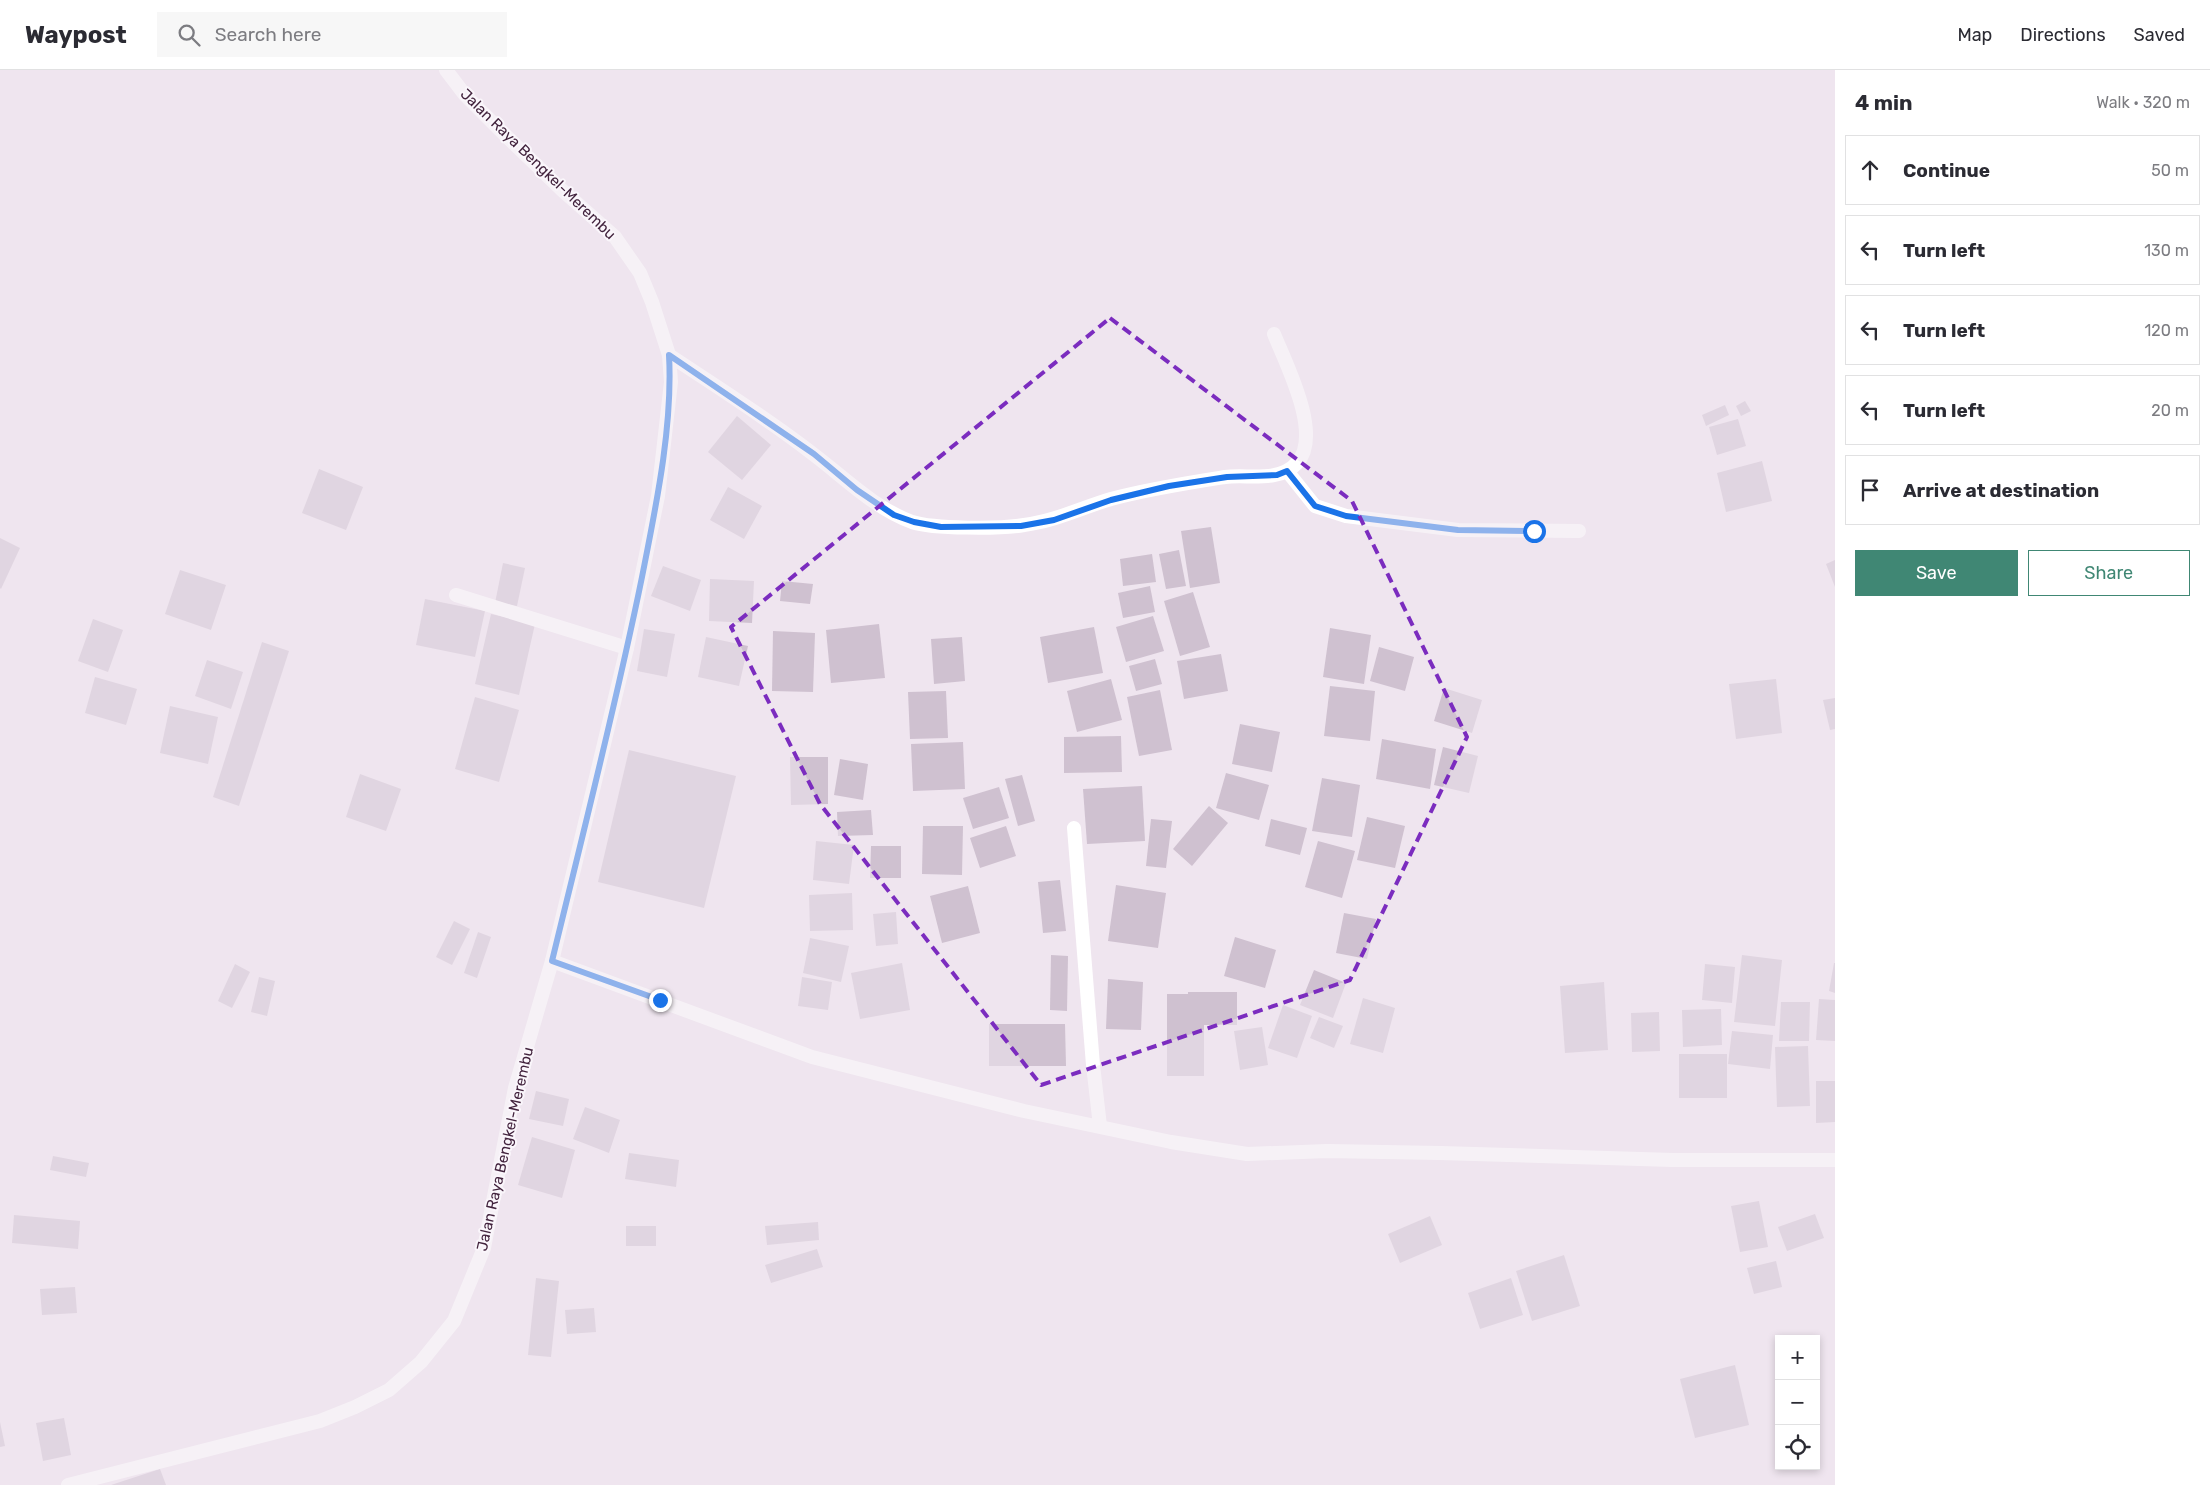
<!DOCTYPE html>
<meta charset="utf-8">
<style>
:root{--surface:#fff;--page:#f7f7f7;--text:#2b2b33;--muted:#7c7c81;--line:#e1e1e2;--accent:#408774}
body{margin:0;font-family:Rubik,sans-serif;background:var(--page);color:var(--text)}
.controls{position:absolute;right:15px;bottom:15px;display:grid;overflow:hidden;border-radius:0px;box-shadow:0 2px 8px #0003}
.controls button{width:45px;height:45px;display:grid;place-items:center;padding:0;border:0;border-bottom:1px solid var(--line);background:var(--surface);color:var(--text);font:25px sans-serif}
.stop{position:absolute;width:15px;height:15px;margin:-11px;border:4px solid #1a73e8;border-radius:50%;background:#fff}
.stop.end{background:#1a73e8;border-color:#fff;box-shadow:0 1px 5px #0008}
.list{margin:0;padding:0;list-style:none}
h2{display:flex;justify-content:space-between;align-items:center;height:65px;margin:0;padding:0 20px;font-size:21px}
h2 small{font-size:16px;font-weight:400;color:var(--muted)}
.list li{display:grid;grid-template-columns:32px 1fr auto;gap:15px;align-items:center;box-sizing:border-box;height:70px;margin:0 10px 10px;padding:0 10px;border:1px solid var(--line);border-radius:0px}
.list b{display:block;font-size:19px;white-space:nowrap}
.list em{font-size:16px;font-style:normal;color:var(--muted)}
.actions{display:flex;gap:10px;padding:15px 20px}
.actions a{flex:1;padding:11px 0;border:1px solid var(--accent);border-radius:0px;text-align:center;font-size:18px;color:var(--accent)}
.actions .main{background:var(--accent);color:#fff}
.icon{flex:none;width:28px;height:28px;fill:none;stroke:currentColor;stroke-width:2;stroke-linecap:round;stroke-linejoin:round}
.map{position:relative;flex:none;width:1835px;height:1415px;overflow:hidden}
header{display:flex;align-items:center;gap:30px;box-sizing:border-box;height:70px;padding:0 25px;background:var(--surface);border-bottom:1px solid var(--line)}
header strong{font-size:24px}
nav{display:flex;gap:28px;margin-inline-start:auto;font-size:18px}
.search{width:350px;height:45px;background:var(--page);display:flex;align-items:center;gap:12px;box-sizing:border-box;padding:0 18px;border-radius:0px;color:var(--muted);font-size:19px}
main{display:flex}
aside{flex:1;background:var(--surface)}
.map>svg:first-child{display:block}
.building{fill:#cfc1d0}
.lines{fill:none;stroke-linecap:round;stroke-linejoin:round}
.minor{stroke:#fff;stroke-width:14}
.tertiary{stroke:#fff;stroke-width:14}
.route{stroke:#1a73e8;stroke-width:6}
.marked{fill:none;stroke:#7b2cbf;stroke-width:4;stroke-dasharray:10 6;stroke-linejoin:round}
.labels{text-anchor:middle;stroke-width:4;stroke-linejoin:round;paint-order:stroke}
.street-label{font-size:15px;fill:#42233d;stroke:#faf6fb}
</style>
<header>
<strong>Waypost</strong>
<div class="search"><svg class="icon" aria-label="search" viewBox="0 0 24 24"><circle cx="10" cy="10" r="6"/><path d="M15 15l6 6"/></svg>Search here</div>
<nav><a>Map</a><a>Directions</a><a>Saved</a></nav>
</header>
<main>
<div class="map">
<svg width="1835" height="1415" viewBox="0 0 1835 1415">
<rect width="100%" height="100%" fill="#efe5ef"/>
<!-- building -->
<g class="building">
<polygon points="1745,331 1751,341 1741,346 1736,336"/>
<polygon points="1725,335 1729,345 1706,356 1702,345"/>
<polygon points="737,346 771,375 742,410 708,382"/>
<polygon points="1738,349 1746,376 1717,385 1709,357"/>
<polygon points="1762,391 1772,431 1726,442 1717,403"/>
<polygon points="319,399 363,417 346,460 302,443"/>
<polygon points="728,417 762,436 744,469 710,450"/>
<polygon points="1211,457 1220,513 1190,518 1181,461"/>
<polygon points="0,468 20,478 1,519 0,518"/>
<polygon points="1179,480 1186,516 1166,519 1159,484"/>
<polygon points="1152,484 1156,512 1123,516 1120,489"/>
<polygon points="1835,490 1835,517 1826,494"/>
<polygon points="503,493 525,498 517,536 495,533"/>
<polygon points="663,496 701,510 690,541 651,526"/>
<polygon points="180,500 226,515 211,560 165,544"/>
<polygon points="710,509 754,511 752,553 709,551"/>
<polygon points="782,511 813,514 810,534 780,531"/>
<polygon points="1150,516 1155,542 1123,548 1118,523"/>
<polygon points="1193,522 1210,577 1180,586 1164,531"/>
<polygon points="425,529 485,541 475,587 416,575"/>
<polygon points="491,544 535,554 519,625 475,614"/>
<polygon points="1153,546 1164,581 1126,592 1116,557"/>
<polygon points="93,549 123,560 108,602 78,591"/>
<polygon points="879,554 885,608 831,613 826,560"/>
<polygon points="1094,557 1103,603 1048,613 1040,567"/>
<polygon points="1330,558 1371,565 1364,614 1323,607"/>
<polygon points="644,559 675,564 667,607 637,601"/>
<polygon points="773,561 815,563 813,622 772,621"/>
<polygon points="706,567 748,576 739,616 698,607"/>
<polygon points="962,567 965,611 934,614 931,569"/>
<polygon points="262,572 289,581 239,736 213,727"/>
<polygon points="1379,577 1414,587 1405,621 1370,611"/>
<polygon points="1221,584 1228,621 1184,629 1177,591"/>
<polygon points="1155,589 1162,614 1136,621 1129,596"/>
<polygon points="207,590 243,602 231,639 195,626"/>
<polygon points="95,607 137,619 126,655 85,643"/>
<polygon points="1111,609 1122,650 1077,662 1067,621"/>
<polygon points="1776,609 1782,663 1736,669 1729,614"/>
<polygon points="1330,616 1375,621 1370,671 1324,666"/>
<polygon points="1444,618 1482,630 1472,663 1434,651"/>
<polygon points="1160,620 1172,680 1139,686 1127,627"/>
<polygon points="946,621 948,668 910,669 908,622"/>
<polygon points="475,627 519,640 499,712 455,699"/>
<polygon points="1835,628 1835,659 1830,660 1823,630"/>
<polygon points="170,636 218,647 208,694 160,683"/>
<polygon points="1240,654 1280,662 1272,702 1232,694"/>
<polygon points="1121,666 1122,702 1064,703 1064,667"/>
<polygon points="1382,669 1436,679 1430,719 1376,709"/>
<polygon points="963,672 965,719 913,721 911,674"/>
<polygon points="1443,677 1478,686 1469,723 1434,715"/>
<polygon points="629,680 736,706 704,838 598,812"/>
<polygon points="790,687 828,687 828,734 791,735"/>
<polygon points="840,689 868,694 863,730 834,725"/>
<polygon points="1226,703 1269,715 1259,750 1216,738"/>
<polygon points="360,704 401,719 386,761 346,747"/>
<polygon points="1022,705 1035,751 1018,756 1005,709"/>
<polygon points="1322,708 1360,715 1352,767 1312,761"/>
<polygon points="1142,716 1145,771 1087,774 1083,719"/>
<polygon points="999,717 1009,748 973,759 963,728"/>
<polygon points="1209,736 1228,753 1192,796 1173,779"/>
<polygon points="871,740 873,765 838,766 837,742"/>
<polygon points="1367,747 1405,756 1395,798 1357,790"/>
<polygon points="1151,749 1172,751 1166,798 1146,796"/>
<polygon points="1271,749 1307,758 1300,785 1265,776"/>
<polygon points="923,756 963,756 962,805 922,804"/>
<polygon points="1006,756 1016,786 980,798 970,768"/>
<polygon points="816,771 854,775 849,814 813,810"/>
<polygon points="1318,771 1355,781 1342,828 1305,817"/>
<polygon points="871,776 901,776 901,808 870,808"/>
<polygon points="1060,810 1066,861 1043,863 1038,812"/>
<polygon points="1116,815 1166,823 1158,878 1108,871"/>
<polygon points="968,816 980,863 942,873 930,826"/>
<polygon points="852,823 853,860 810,861 809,825"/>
<polygon points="896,842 898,874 876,876 873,844"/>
<polygon points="1344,843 1376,849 1367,889 1336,883"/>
<polygon points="454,851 470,859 452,895 436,887"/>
<polygon points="478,862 491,867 477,908 464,903"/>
<polygon points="1235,867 1276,880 1265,918 1224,906"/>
<polygon points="810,868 849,876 841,912 803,903"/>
<polygon points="1051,885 1068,886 1067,941 1050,940"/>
<polygon points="1742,885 1782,890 1775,956 1734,952"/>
<polygon points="902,893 910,940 860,949 851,903"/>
<polygon points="1834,893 1835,893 1835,923 1829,921"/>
<polygon points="235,894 250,902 232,938 218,931"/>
<polygon points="1705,894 1735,897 1732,933 1702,930"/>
<polygon points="1314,900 1346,913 1333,948 1300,935"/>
<polygon points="259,907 275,911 267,946 251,942"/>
<polygon points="802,907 832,912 828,940 798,936"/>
<polygon points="1108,909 1143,912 1141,960 1106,959"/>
<polygon points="1604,912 1608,980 1565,983 1560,916"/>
<polygon points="1188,922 1237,922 1237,955 1204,955 1204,1006 1167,1006 1167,924 1188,924"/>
<polygon points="1363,928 1395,938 1383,983 1350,974"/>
<polygon points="1819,929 1835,930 1835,971 1816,970"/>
<polygon points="1781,932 1810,932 1809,971 1779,971"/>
<polygon points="1283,935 1312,946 1297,988 1268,978"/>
<polygon points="1721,939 1722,975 1683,977 1682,940"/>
<polygon points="1659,942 1660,981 1632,982 1631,943"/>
<polygon points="1319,947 1343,956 1334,978 1310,968"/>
<polygon points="989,954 1065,954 1066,996 989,996"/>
<polygon points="1262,957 1268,995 1240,1000 1234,961"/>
<polygon points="1732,961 1773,965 1770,999 1728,994"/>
<polygon points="1808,976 1810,1036 1777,1037 1775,977"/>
<rect x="1679" y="984" width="48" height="44"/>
<polygon points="1816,1011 1835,1011 1835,1052 1816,1053"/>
<polygon points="536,1021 569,1029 563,1056 529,1049"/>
<polygon points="585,1037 620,1050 609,1083 573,1069"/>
<polygon points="532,1067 575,1080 562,1128 518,1115"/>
<polygon points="629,1083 679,1090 676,1117 625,1109"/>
<polygon points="53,1086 89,1093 86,1107 50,1100"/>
<polygon points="1759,1131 1768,1177 1740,1182 1731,1136"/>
<polygon points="1815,1144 1824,1168 1787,1181 1778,1157"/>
<polygon points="14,1145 80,1151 78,1179 12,1173"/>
<polygon points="1430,1146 1442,1175 1400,1193 1388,1164"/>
<polygon points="818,1152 819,1170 767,1175 765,1156"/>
<rect x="626" y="1156" width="30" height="20"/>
<polygon points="817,1179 823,1197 771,1213 765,1195"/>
<polygon points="1564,1185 1580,1236 1532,1251 1516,1201"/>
<polygon points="1776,1191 1782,1217 1754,1224 1747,1198"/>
<polygon points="536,1208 559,1211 551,1287 528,1285"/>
<polygon points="1511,1208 1523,1245 1480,1259 1468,1223"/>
<polygon points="75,1217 77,1243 42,1245 40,1219"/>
<polygon points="594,1238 596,1262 567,1264 565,1240"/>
<polygon points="1735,1295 1749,1355 1695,1368 1680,1309"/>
<polygon points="64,1348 71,1385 43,1391 36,1353"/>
<polygon points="0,1352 5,1376 0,1377"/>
<polygon points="160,1399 166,1415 111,1415"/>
</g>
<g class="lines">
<!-- minor -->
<g class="minor">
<path d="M 669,285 C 717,317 767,348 813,384 C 845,408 874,438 912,452 C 933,459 1001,459 1024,455 C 1055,451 1081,438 1111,429 C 1148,419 1187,413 1225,407 C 1248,404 1279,413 1297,393 C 1323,365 1286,294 1274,264"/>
<polyline points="1287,401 1315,436 1346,446 1458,460 1579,461"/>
<polyline points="456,525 627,578"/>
<polyline points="1074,758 1093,995 1100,1056"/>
</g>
<!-- tertiary -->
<g class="tertiary">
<polyline points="552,891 812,987 1024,1041 1171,1072 1247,1084 1327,1081 1440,1083 1673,1090 1835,1090"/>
<polyline points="68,1415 320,1351 355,1337 389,1320 421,1292 454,1251 484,1178 515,1018 552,891 627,578 658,426 671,312 669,285 652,232 640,203 615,167 562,120 500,60 465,25 446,0"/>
</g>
</g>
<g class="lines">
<!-- route -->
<path class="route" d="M 660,930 L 552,891 C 583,763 616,635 642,507 C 656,436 673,356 669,285 L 814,384 L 857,420 L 894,445 L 914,452 L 941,457 L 1021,456 L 1054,450 L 1111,430 L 1169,416 L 1227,407 L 1277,405 L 1287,401 L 1315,436 L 1346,446 L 1458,460 L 1534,461"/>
</g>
<!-- marked area -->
<path d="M0 0H1835V1415H0ZM 1110,248 L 1352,431 L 1467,667 L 1350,910 L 1041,1015 L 820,734 L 731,557 Z" fill="#efe5ef" fill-opacity=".55" fill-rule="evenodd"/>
<path class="marked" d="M 1110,248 L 1352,431 L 1467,667 L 1350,910 L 1041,1015 L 820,734 L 731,557 Z"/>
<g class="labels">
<!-- street labels -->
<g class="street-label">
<text transform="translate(538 94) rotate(44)" y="5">Jalan Raya Bengkel-Merembu</text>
<text transform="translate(505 1079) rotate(-77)" y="5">Jalan Raya Bengkel-Merembu</text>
</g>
</g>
</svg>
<div class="controls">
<button>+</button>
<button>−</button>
<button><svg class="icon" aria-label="locate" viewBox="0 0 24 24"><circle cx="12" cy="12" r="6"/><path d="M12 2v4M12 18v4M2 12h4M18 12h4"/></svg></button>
</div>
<div class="stop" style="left:1534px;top:461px"></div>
<div class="stop end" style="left:660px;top:930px"></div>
</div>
<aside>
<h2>4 min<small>Walk · 320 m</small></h2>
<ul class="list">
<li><svg class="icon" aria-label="ahead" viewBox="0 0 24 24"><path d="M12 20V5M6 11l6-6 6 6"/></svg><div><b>Continue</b></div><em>50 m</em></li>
<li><svg class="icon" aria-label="left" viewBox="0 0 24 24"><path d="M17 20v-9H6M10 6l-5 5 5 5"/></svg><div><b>Turn left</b></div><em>130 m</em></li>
<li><svg class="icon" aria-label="left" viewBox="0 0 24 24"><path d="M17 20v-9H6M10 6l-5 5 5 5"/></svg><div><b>Turn left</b></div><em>120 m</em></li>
<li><svg class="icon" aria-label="left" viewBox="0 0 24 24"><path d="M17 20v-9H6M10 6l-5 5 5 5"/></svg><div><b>Turn left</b></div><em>20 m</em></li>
<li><svg class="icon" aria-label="arrive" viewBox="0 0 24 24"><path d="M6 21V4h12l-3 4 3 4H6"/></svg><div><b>Arrive at destination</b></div></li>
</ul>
<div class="actions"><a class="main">Save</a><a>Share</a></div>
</aside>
</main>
